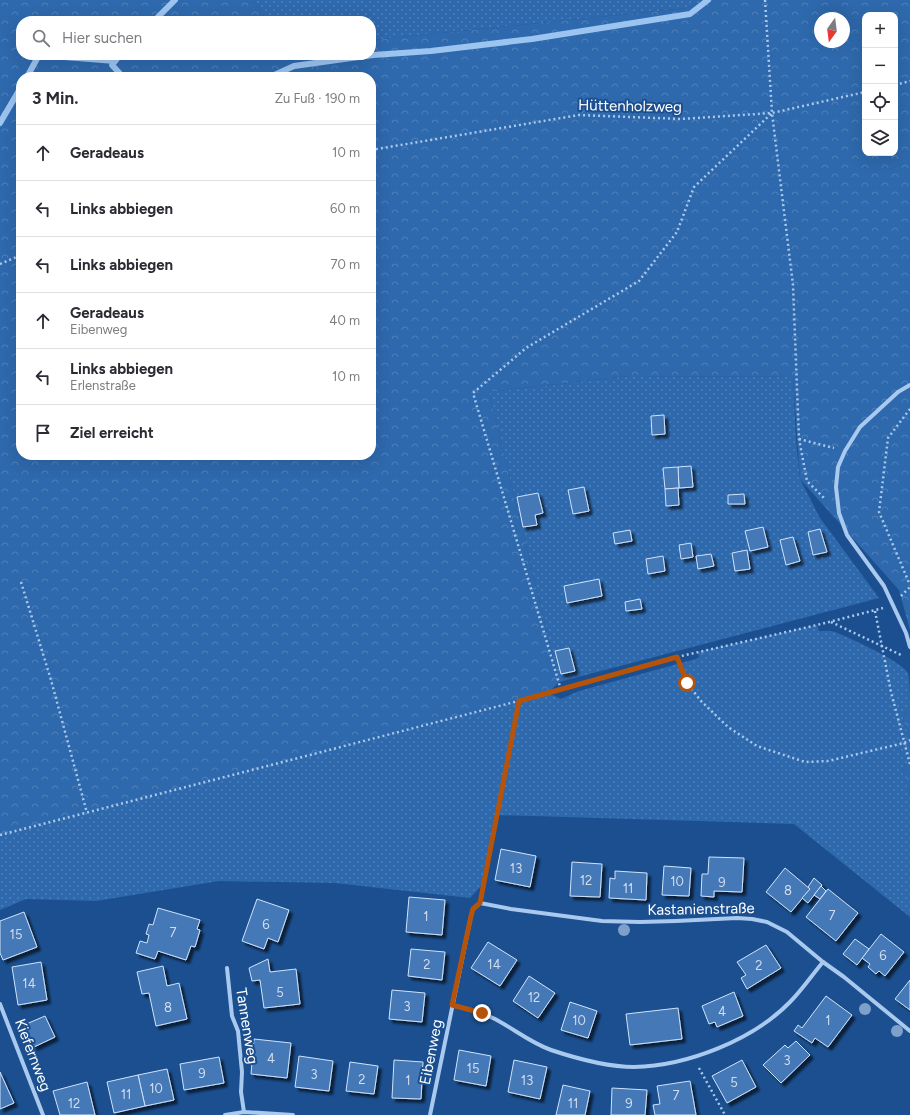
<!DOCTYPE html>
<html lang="de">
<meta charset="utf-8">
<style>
:root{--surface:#fff;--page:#f2f2f3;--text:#2b2b33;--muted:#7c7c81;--line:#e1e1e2}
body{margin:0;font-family:Figtree,sans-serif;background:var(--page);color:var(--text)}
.controls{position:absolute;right:12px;top:12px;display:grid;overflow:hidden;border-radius:8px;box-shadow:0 4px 16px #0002}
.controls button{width:36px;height:36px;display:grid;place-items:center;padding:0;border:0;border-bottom:1px solid var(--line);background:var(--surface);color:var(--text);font:20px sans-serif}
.compass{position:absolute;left:814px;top:12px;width:36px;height:36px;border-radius:50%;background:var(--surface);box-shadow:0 4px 16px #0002;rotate:194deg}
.stop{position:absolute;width:12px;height:12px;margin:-9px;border:3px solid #b45309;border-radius:50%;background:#fff}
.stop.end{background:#b45309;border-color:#fff;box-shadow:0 1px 4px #0008}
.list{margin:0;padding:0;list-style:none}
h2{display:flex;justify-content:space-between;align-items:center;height:52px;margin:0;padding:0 16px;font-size:17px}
h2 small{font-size:13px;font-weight:400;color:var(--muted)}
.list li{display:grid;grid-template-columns:26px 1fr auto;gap:12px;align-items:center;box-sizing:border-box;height:56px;padding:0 16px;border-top:1px solid var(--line)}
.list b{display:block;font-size:15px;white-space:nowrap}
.list p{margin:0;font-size:13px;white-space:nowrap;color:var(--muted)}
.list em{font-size:13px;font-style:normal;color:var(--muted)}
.icon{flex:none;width:22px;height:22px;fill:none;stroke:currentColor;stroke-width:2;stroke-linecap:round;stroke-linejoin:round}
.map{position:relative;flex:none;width:910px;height:1115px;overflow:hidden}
.search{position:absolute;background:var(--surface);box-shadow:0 4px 16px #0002;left:16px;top:16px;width:360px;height:44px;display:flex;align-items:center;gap:10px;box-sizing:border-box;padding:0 14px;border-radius:16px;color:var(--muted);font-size:15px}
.panel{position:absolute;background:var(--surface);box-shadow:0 4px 16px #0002;left:16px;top:72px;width:360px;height:388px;border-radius:16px}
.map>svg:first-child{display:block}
.grass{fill:url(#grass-dots)}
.forest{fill:url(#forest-crowns);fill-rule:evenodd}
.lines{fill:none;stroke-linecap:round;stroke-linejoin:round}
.stream{stroke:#9cc4f0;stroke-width:6}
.building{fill:#4478b7;stroke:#cfe3fa;filter:url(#shadow)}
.path{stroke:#a9c9ee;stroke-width:2.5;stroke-dasharray:2 3;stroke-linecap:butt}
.minor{stroke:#a9c9ee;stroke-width:4}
.tree{fill:#7ea0ca}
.route{stroke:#b45309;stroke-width:5}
.labels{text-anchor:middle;stroke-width:4;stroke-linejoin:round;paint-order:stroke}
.number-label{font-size:13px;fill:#d0dded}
.street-label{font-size:15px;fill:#fff;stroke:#1b4f8f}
</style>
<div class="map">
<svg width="910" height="1115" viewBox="0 0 910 1115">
<defs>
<pattern id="grass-dots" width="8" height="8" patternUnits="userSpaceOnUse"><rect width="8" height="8" fill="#2e69ad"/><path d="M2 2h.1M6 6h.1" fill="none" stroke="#4d80b9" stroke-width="1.8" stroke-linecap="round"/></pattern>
<pattern id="forest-crowns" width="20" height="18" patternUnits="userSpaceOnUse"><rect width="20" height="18" fill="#2e69ad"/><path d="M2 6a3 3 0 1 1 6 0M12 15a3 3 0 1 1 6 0" fill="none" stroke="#4d80b9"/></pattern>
<filter id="shadow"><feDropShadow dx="3.5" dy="3.5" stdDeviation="1" flood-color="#0009"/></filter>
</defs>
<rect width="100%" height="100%" fill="#1b4f8f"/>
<!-- grass -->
<g class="grass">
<polygon points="253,0 706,0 687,8 371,40 371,21 267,21"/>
<polygon points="629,376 793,377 796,440 800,479 820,518 879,598 559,682 489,392"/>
<path d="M 817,625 L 819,631 C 824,631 830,630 835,632 C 848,637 903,662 908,673 C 910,681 910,700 910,710 L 905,713 L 903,720 L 910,738 L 910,759 L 902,769 L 910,794 L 910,917 L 794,824 L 497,815 L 483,884 L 470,898 L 335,883 L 219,881 L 96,901 L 26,899 L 0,910 L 0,835 L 548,693 L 561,699 L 579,691 L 699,658 L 698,652 Z"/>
</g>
<!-- forest -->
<g class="forest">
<path d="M 0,0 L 253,0 L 267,21 L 21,21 L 21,55 L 371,55 L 371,40 L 687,8 L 706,0 L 910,0 L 910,630 L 899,590 L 800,479 L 793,377 L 629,376 L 489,392 L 559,682 L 548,693 L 0,835 ZM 865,15 L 895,15 L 895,153 L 865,153 ZM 820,18 L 844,18 L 844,42 L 820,42 ZM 21,77 L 371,77 L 371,455 L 21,455 Z"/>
<polygon points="910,710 910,738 903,720 905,713"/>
<polygon points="910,759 910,794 902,769"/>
</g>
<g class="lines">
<!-- stream -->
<g class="stream">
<polyline points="154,21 175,0"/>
<polyline points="115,61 112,65 123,77"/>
<polyline points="27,77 39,55 115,61 120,55"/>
<polyline points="270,77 294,66 373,55 431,51 532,39 690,14 708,0"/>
<polyline points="0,123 21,87"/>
</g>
</g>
<!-- building -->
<g class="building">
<polygon points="664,415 665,434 652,435 651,416"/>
<polygon points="691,466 693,487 679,488 678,467"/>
<polygon points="678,467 679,488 665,489 663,468"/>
<polygon points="584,487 589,511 573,514 568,490"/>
<polygon points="678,488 679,505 666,506 665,489"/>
<polygon points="538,493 543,513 535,515 537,525 523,527 517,497"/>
<polygon points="744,494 745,504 728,504 728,495"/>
<polygon points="763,527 768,547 750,551 745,531"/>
<polygon points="820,529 827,552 813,555 808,532"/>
<polygon points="630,530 632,541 615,544 613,533"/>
<polygon points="793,537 800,561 786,565 780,540"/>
<polygon points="691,543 693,557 681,559 679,545"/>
<polygon points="747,550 750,569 735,571 732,553"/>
<polygon points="711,554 714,566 698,569 696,556"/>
<polygon points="663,556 665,571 648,574 646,559"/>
<polygon points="599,579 602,596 567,603 564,586"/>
<polygon points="640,599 642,609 626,611 625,602"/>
<polygon points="569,648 575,671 561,674 555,651"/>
<polygon points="501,849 536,856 530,887 495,880"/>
<polygon points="709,857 744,858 742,892 714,891 714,897 701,896 702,874 708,874"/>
<polygon points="572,862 602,864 600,897 570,896"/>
<polygon points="664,866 691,868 689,896 662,895"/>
<polygon points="785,868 810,889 791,912 766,892"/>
<polygon points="615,871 647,873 646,900 609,898 610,878 615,879"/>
<polygon points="814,878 822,885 808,903 802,898 810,889 808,887"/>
<polygon points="821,886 826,891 820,899 814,895"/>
<polygon points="828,889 858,913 836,941 806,917"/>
<polygon points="409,897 445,900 442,935 406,932"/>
<polygon points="257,899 289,910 278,942 268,938 264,949 242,941"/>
<polygon points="158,908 200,920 197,929 200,930 195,947 191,946 186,960 158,951 155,959 136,953 140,941 147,943 149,935 146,934 149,924 153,925"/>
<polygon points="24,912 37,947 3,960 0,953 0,921"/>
<polygon points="881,934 904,952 885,976 879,971 876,974 868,967 870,964 862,958"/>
<polygon points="855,939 869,949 857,965 843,954"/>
<polygon points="488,942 517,960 500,986 471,968"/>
<polygon points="766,945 781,968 747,989 741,978 746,975 737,962"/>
<polygon points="411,949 445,952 442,980 408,976"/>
<polygon points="268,959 270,972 296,969 300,1004 264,1008 260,980 252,981 249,968"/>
<polygon points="41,962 47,1000 18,1005 12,967"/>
<polygon points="163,966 167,986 179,983 187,1019 156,1026 149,993 142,994 137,972"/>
<polygon points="529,976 555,993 538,1018 513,1001"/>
<polygon points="910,980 910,1010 895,999"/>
<polygon points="392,990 425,993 422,1022 389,1019"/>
<polygon points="734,992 743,1016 717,1027 715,1022 709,1024 702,1006"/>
<polygon points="826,996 852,1015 828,1047 815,1038 812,1043 794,1031 798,1025 802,1028"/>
<polygon points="570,1002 597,1011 588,1038 561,1030"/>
<polygon points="678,1008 682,1039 630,1045 626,1014"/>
<polygon points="45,1016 55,1037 34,1047 24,1025"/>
<polygon points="254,1039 291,1043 287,1078 251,1074"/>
<polygon points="796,1041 810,1055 781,1083 763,1065 785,1045 788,1048"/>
<polygon points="459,1050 491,1056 486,1086 454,1080"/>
<polygon points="299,1056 333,1061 329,1091 295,1087"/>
<polygon points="219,1057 224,1083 184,1090 180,1064"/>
<polygon points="394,1060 423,1062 421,1099 392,1098"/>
<polygon points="514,1060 547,1067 540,1099 508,1092"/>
<polygon points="742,1060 756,1087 727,1103 712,1076"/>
<polygon points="350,1062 378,1066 374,1094 346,1091"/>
<polygon points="167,1069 174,1100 145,1106 138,1075"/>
<polygon points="0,1072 14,1103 0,1109"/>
<polygon points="138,1075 145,1106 114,1113 107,1082"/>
<polygon points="690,1081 696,1115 655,1115 653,1105 660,1104 657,1086"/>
<polygon points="87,1082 95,1115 60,1115 53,1091"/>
<polygon points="563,1085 590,1091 585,1115 556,1115"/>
<polygon points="612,1088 647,1090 645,1115 611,1115"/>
</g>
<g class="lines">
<!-- path -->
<g class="path">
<polyline points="765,0 772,113 793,285 799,439 807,481 824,498"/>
<polyline points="895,85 910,81"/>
<polyline points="371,150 579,115 681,119 772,113 865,92"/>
<polyline points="0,264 21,255"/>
<polyline points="910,409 888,438 879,512 910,585"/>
<polyline points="799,439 834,448"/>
<polyline points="21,582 51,680 87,813"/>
<polyline points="901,596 910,587"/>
<polyline points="875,611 891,692 910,764"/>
<polyline points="831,622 901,655"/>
<polyline points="677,657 687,683 701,701 728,727 757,746 805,762 828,761 904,743 910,740"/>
<polyline points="561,690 473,393 526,348 639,281 677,232 694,187 772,113"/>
<polyline points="0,835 561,690 677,657 817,625 883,608"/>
<polyline points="482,893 519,701"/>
<polyline points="699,1068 725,1115"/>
</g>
<!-- minor -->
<g class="minor">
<polyline points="910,385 898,392 860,427 845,451 838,467 836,487 839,513 847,535 884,586 906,633 910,647"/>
<polyline points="227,968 232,1016 238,1031 242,1072 241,1092 244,1112"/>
<polyline points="0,1004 43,1115"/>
<path d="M 452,1005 C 467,1009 482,1012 495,1019 C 514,1029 531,1043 551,1050 C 578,1059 606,1067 634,1067 C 687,1066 753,1040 790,1002 C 802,990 812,975 823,962"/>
<polyline points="225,1115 244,1112 293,1115"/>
<polyline points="430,1115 471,916 473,909 480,903 511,909 602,921 640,922 676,921 737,918 752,919 767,922 787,932 823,962 844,977 910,1031"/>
</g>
</g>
<!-- trees -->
<g class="tree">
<circle cx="624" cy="930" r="6"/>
<circle cx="865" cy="1009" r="6"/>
<circle cx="897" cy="1031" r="6"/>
</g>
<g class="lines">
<!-- route -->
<polyline class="route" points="482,1013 452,1005 471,916 473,909 480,903 519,701 677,657 687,683"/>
</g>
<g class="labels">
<!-- number labels -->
<g class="number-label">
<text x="516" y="873">13</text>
<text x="586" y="885">12</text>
<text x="677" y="886">10</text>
<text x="722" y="887">9</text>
<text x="628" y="893">11</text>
<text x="788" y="895">8</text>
<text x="832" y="920">7</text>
<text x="426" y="921">1</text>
<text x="266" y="929">6</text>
<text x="173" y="937">7</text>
<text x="16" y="939">15</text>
<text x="883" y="960">6</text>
<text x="427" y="969">2</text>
<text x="494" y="969">14</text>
<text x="759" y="970">2</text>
<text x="29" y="988">14</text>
<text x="280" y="997">5</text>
<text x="534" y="1002">12</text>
<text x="407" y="1011">3</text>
<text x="168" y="1012">8</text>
<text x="722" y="1016">4</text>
<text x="579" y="1025">10</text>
<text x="828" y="1025">1</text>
<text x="271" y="1063">4</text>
<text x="787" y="1065">3</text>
<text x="473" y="1073">15</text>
<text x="202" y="1078">9</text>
<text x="314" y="1079">3</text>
<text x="362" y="1084">2</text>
<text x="408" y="1085">1</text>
<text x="527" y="1085">13</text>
<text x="734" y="1087">5</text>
<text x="156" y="1093">10</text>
<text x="126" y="1099">11</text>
<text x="676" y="1100">7</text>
<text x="74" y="1108">12</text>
<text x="573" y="1108">11</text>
<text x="629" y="1108">9</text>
</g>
<!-- street labels -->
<g class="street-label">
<text transform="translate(630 106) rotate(1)" y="5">Hüttenholzweg</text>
<text transform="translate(701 909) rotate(-1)" y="5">Kastanienstraße</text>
<text transform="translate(247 1026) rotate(81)" y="5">Tannenweg</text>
<text transform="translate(431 1052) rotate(-79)" y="5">Eibenweg</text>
<text transform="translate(33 1055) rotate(69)" y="5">Kiefernweg</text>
</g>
</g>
</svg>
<div class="controls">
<button>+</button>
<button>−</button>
<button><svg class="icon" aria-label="locate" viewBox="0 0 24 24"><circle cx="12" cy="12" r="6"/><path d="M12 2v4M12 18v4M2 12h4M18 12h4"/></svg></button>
<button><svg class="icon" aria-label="layers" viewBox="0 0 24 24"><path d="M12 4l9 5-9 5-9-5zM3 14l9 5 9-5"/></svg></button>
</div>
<svg class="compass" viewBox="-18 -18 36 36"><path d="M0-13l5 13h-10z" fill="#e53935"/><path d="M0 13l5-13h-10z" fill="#7c7c81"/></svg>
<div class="stop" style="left:687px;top:683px"></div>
<div class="stop end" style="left:482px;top:1013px"></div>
<div class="search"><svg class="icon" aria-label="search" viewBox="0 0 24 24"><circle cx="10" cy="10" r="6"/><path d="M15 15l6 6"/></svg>Hier suchen</div>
<section class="panel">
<h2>3 Min.<small>Zu Fuß · 190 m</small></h2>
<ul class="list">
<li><svg class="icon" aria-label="ahead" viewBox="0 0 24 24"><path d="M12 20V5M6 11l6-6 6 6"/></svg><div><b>Geradeaus</b></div><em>10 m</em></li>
<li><svg class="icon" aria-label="left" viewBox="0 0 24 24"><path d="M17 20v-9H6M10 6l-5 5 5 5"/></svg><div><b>Links abbiegen</b></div><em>60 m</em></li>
<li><svg class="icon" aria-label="left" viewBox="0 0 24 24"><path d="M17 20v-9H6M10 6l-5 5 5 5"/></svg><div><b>Links abbiegen</b></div><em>70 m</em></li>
<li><svg class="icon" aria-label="ahead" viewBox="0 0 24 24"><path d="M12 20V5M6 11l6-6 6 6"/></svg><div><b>Geradeaus</b><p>Eibenweg</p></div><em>40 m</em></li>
<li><svg class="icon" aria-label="left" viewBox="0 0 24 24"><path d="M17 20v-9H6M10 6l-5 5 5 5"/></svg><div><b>Links abbiegen</b><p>Erlenstraße</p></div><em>10 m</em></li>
<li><svg class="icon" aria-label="arrive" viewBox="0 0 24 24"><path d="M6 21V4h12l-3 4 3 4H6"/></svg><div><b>Ziel erreicht</b></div></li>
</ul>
</section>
</div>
